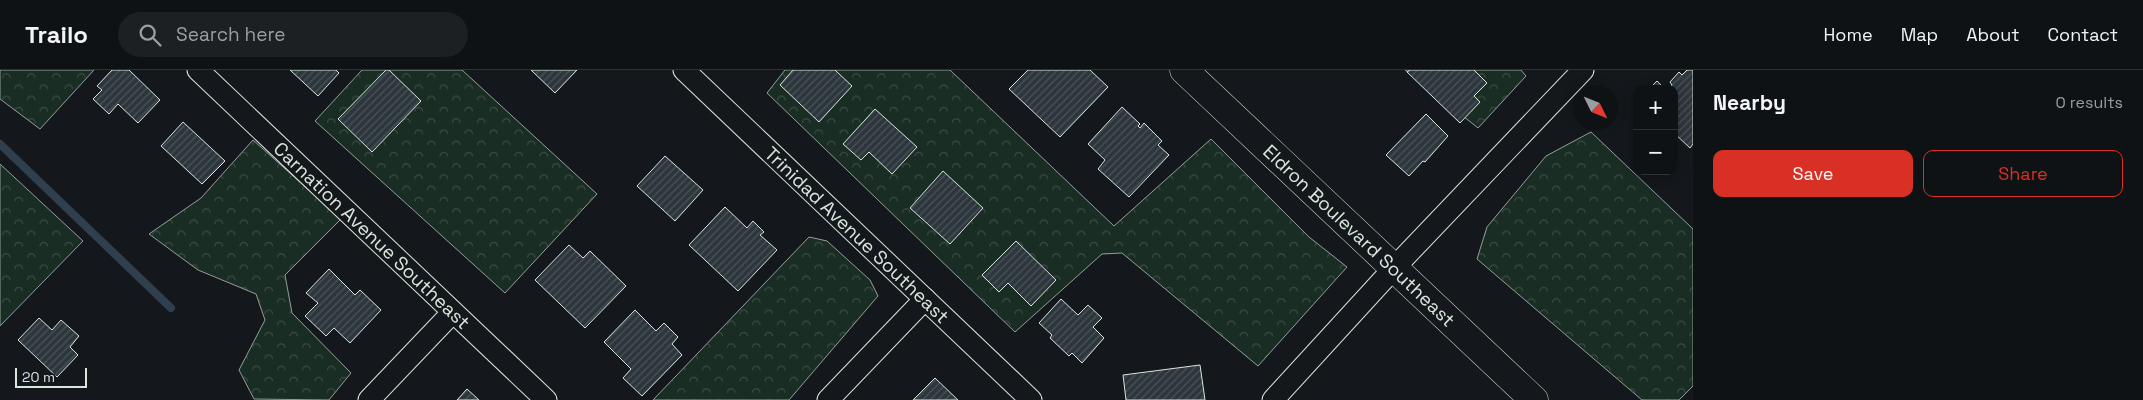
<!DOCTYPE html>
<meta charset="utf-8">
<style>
:root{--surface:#0f1215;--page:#1d2022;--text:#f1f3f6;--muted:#9b9ea0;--line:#2f3234;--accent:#d93025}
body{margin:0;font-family:"Space Grotesk",sans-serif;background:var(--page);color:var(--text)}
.controls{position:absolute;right:15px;top:15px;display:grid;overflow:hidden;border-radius:10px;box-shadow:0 2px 12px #0003}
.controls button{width:45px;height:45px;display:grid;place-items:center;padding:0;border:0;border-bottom:1px solid var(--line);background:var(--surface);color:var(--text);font:25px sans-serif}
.compass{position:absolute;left:1573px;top:15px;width:45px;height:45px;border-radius:50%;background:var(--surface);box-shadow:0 2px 12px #0003;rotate:133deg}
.scale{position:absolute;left:15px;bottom:12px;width:72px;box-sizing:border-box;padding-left:5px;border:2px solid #d8e6dc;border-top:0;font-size:14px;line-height:18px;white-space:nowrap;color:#d8e6dc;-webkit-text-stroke:4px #14181c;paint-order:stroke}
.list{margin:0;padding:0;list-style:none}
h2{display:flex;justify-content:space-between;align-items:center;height:65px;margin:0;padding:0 20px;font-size:21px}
h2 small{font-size:16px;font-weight:400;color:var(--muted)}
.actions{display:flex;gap:10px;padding:15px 20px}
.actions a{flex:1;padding:11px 0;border:1px solid var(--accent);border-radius:10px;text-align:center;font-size:18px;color:var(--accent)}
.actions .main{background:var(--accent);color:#fff}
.icon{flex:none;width:28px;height:28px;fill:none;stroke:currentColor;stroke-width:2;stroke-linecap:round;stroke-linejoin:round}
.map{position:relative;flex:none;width:1693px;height:330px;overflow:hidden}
header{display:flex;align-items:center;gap:30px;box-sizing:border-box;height:70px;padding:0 25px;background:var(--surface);border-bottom:1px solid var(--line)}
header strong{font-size:24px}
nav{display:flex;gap:28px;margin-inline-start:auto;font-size:18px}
.search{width:350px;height:45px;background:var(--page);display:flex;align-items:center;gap:12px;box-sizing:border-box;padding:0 18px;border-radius:28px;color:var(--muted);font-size:19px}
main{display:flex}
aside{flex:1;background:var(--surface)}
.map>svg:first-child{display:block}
.forest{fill:url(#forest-crowns);stroke:#939e99}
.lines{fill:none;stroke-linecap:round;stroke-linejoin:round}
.stream{stroke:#2f3f4d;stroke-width:8}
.building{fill:url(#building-hatch);stroke:#d8e6dc}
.street-casing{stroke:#d8e6dc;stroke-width:23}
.secondary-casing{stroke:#d8e6dc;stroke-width:29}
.street{stroke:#14181c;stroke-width:21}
.secondary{stroke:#14181c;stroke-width:28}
.labels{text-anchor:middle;stroke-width:4;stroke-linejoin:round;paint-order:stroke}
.street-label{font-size:19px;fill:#d8e6dc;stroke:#14181c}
</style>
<header>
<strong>Trailo</strong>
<div class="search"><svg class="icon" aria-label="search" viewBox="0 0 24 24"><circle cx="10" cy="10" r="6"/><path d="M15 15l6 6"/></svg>Search here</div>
<nav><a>Home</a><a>Map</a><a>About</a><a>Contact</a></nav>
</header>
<main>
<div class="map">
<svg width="1693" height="330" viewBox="0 0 1693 330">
<defs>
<pattern id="forest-crowns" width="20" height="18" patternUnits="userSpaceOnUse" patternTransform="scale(1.25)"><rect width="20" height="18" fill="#1a2d24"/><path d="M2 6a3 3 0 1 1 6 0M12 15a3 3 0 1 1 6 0" fill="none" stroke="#3b4b43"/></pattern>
<pattern id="building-hatch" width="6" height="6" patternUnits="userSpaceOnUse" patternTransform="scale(1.25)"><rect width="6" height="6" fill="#2c363c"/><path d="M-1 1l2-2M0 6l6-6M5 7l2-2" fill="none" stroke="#4a5358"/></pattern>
</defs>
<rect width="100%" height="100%" fill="#14181c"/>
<!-- forest -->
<g class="forest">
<polygon points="0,0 94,0 40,59 0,29"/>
<polygon points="362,0 462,0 597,124 505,223 315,51"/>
<polygon points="785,0 950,0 1114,156 1211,69 1309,167 1347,197 1258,296 1122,183 1102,184 1015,262 767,23"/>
<polygon points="1405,0 1521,0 1526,6 1478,58"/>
<polygon points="1591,62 1693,159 1693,316 1679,330 1642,330 1477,189 1487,157 1546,86"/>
<polygon points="253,70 341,149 285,205 292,243 351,303 329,330 254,329 239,300 265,250 256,224 198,200 149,164 201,128"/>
<polygon points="0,94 83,171 0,256"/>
<polygon points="809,167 827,171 870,210 878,226 789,330 653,330"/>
</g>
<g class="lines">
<!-- stream -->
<polyline class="stream" points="0,74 171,238"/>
</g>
<!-- building -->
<g class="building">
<polygon points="112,0 129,0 160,30 138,53 118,34 109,44 93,29 102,20 97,16"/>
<polygon points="290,0 336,0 339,3 318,26"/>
<polygon points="386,0 389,0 421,31 372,82 338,49"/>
<polygon points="531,0 577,0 555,23"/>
<polygon points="793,0 835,0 852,16 819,52 780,15"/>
<polygon points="1028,0 1090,0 1108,17 1060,67 1009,19"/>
<polygon points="1410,0 1474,0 1487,13 1474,26 1480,32 1460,53 1407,2"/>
<polygon points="1687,0 1693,0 1693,74 1690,78 1674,63 1674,19 1669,19 1672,15 1670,12 1679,2 1682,5"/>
<polygon points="1657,11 1665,19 1649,19"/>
<polygon points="1122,37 1140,54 1138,56 1140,58 1144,53 1162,71 1158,75 1169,85 1129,127 1098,99 1105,90 1088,74"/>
<polygon points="875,39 917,77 892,104 869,82 861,90 843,74"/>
<polygon points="1426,44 1448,66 1425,92 1423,91 1409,106 1386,85"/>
<polygon points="183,52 225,91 202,114 161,76"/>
<polygon points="665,86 703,120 675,151 637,116"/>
<polygon points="943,101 983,138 950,174 910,138"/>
<polygon points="725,137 747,158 753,151 764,162 760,165 777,180 738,221 689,175"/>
<polygon points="1016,171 1056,210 1031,236 1008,213 999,222 982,205"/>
<polygon points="569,175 583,188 590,181 626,216 585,258 535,210"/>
<polygon points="329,199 355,225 360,220 381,240 350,273 334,258 326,266 305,246 318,233 306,223"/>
<polygon points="1061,229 1078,245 1088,235 1102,248 1093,257 1104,268 1082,293 1072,283 1069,286 1050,268 1052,265 1039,253"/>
<polygon points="635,240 656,261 664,253 678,267 672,274 682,285 642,326 623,308 631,299 604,272"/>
<polygon points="39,248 52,260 61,250 79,266 70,277 78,285 57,307 18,270"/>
<polygon points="1200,295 1205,330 1126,330 1123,305"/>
<polygon points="935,308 958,330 913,330"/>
<polygon points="467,319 479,330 457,330"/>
</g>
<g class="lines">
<defs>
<g id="street">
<path id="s1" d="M 198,0 L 546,330"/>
<path id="s2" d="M 684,0 L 1031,330"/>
<polyline points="369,330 452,243"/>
<polyline points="828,330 925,229"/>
<polyline points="1273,330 1394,198 1583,0"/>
</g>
<g id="secondary">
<path id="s3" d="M 1184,0 L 1534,330"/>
</g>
</defs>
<!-- street casing -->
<use href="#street" class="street-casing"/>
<!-- secondary casing -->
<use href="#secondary" class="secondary-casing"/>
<!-- street -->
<use href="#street" class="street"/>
<!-- secondary -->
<use href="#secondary" class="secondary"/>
</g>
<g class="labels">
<!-- street labels -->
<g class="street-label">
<text dy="7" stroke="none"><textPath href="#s1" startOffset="240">Carnation Avenue Southeast</textPath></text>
<text dy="7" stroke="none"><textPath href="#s2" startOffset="239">Trinidad Avenue Southeast</textPath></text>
<text dy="7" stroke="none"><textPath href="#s3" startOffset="241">Eldron Boulevard Southeast</textPath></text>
</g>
</g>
</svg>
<div class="controls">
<button>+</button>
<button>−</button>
</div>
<svg class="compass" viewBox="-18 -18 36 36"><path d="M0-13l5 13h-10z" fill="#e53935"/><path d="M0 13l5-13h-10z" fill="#9b9ea0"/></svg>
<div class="scale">20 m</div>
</div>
<aside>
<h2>Nearby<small>0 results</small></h2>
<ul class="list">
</ul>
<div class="actions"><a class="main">Save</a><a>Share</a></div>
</aside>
</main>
